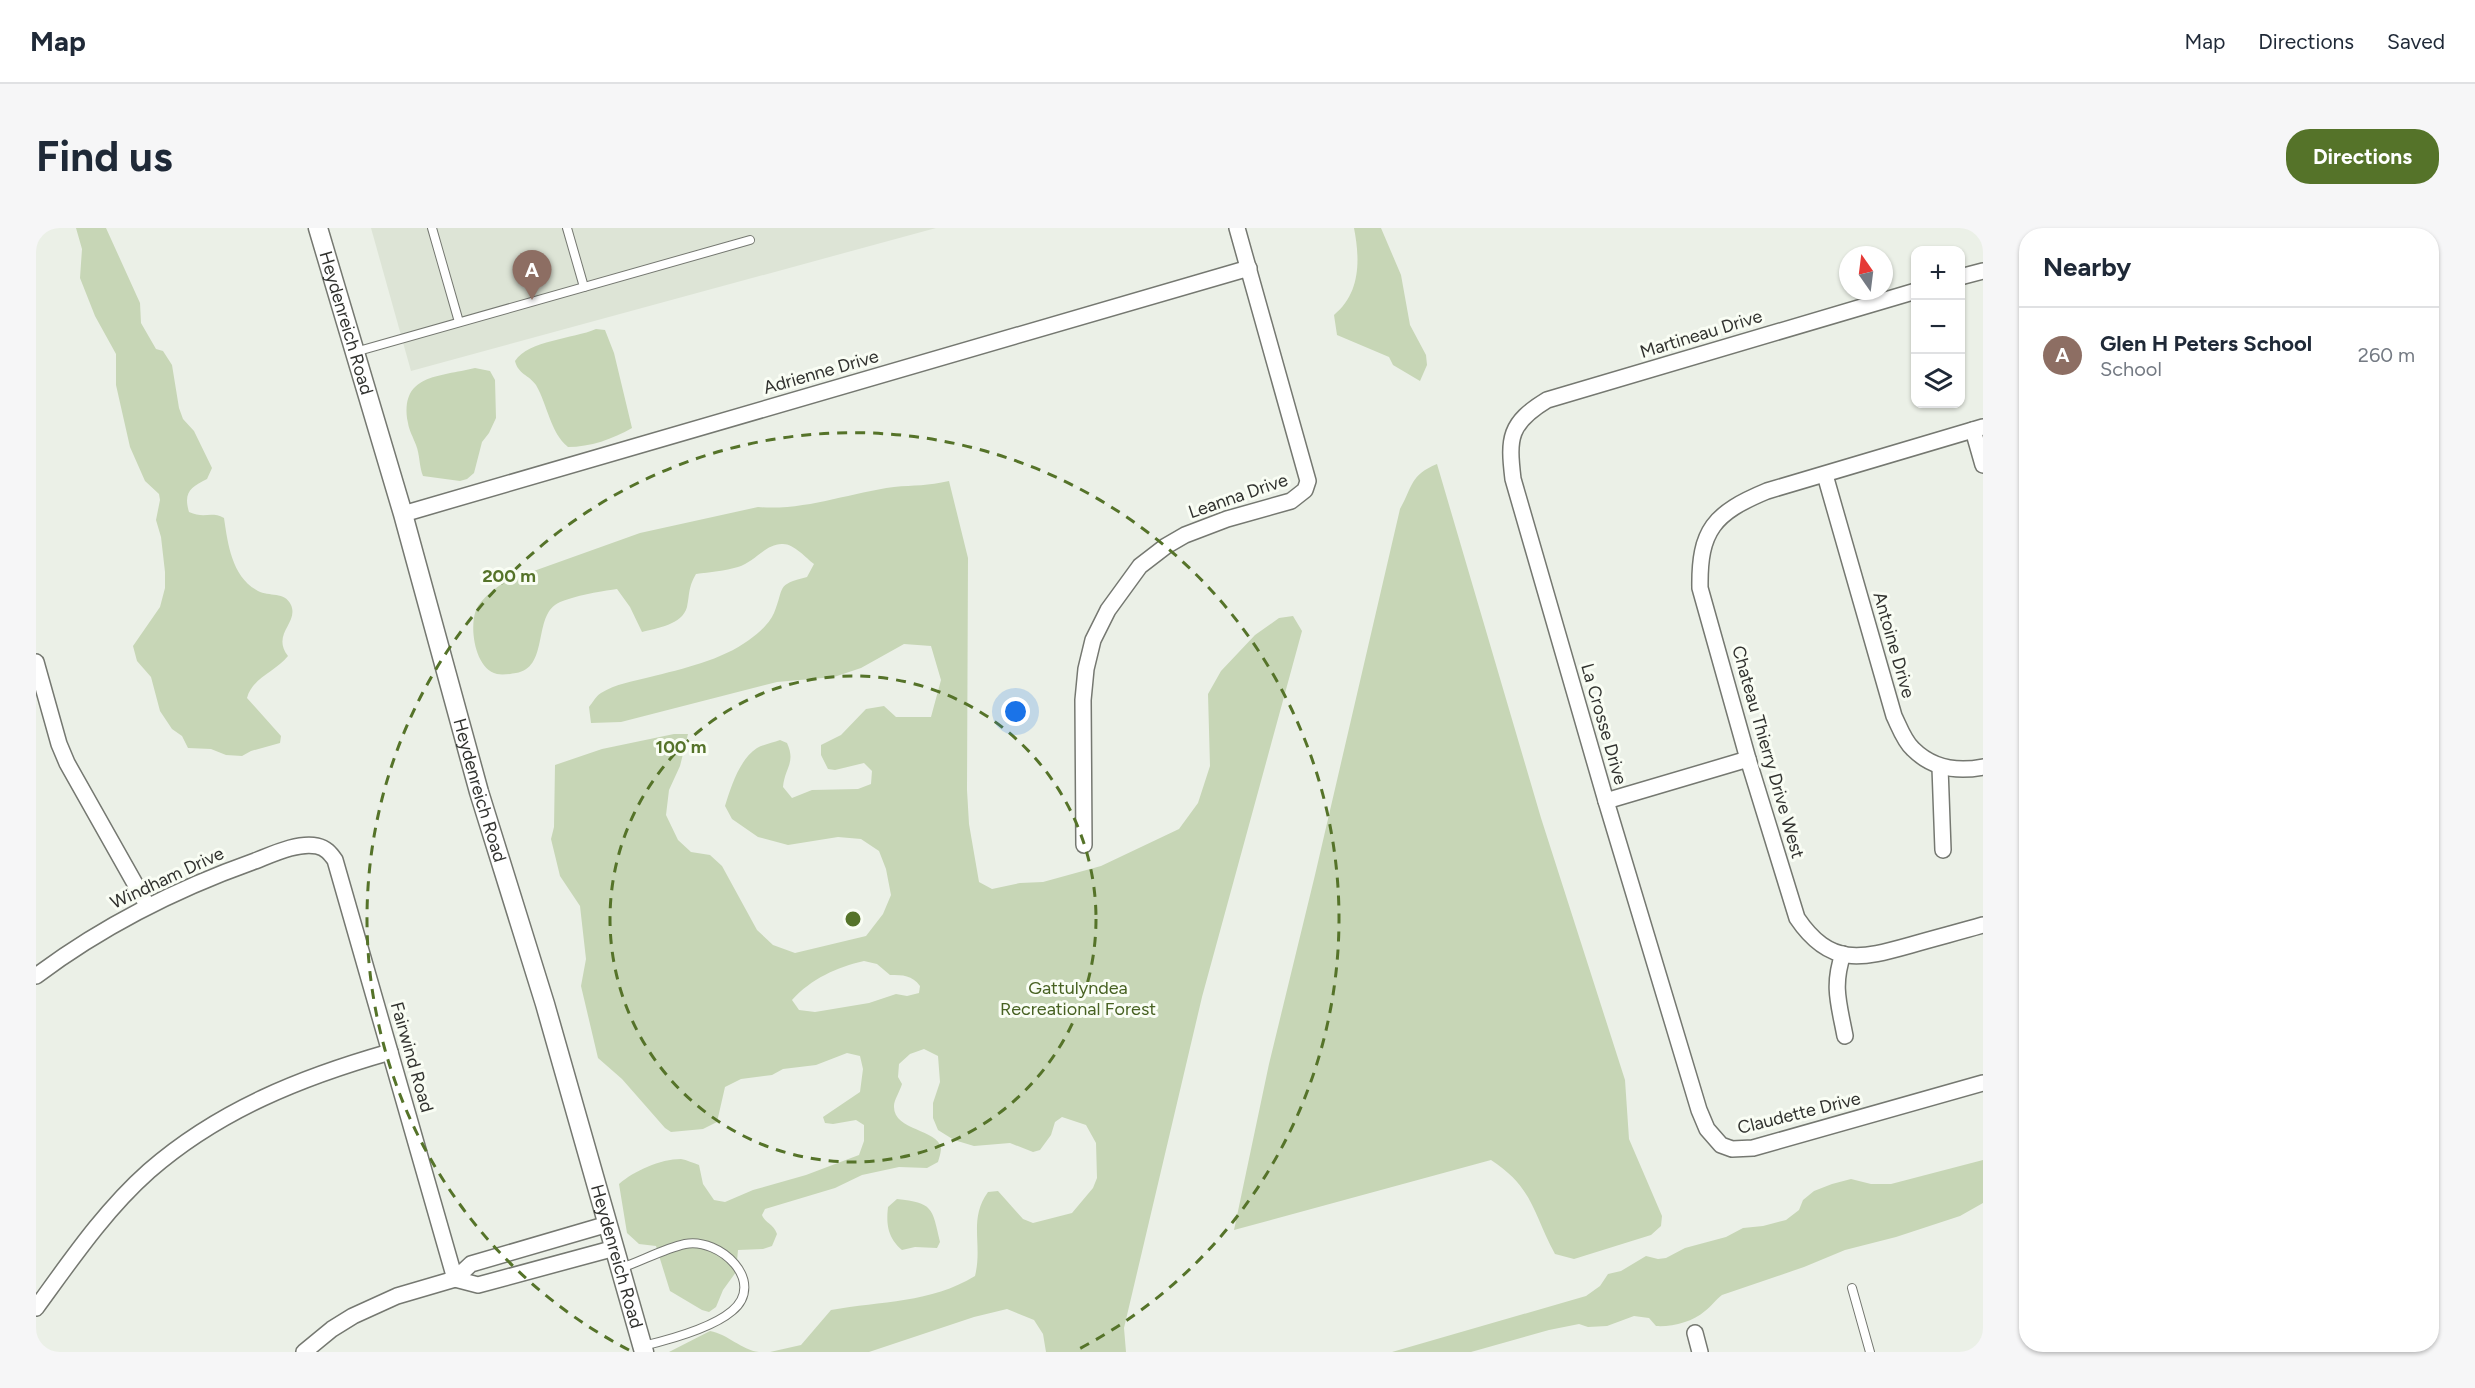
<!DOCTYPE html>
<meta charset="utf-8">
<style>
:root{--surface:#fff;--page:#f6f6f7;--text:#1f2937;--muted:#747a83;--line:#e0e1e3;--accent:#557329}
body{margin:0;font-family:Figtree,sans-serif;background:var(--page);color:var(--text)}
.controls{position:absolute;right:18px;top:18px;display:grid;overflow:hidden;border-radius:12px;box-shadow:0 2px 4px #0004}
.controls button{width:54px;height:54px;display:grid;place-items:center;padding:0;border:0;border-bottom:2px solid var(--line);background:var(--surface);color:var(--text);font:30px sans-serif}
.compass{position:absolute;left:1803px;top:18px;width:54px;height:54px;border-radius:50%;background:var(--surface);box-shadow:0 2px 4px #0004;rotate:346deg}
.you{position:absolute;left:980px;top:484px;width:21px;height:21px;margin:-15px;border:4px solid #fff;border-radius:50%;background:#1a73e8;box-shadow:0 0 0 9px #1a73e833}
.badge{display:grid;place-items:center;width:39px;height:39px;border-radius:50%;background:var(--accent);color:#fff;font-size:20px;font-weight:700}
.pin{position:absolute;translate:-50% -50px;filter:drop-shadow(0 2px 3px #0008)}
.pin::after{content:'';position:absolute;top:32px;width:21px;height:18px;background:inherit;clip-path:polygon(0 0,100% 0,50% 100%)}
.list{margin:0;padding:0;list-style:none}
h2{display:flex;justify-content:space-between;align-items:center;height:78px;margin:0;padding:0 24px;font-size:26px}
h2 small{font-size:20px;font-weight:400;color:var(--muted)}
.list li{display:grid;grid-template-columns:39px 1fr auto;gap:18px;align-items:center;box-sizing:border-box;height:96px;padding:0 24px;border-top:2px solid var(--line)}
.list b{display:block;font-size:22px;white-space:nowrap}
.list p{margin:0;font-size:20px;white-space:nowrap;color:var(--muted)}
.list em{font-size:20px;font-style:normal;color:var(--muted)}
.icon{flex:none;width:33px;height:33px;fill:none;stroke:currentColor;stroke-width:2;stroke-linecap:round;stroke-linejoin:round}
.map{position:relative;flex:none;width:1947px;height:1124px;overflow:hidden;border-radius:24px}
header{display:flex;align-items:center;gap:36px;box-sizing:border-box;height:84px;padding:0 30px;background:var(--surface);border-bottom:2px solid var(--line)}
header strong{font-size:28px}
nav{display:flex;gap:33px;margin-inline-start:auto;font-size:21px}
.intro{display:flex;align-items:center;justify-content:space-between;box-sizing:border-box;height:144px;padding:0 36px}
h1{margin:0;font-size:42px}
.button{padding:15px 27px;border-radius:24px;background:var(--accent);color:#fff;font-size:21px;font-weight:700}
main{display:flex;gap:36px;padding:0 36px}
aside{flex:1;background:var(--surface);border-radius:24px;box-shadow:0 2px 4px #0004}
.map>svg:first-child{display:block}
.built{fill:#dde4d6}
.green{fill:#c7d6b6;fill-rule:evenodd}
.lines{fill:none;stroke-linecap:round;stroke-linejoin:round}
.service-casing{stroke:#757871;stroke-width:10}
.minor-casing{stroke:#757871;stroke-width:18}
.tertiary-casing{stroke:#757871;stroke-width:21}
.service{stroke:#fff;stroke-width:8}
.minor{stroke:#fff;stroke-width:15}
.tertiary{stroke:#fff;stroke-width:18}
.ring{fill:none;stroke:#557329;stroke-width:3;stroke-dasharray:10 8}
.labels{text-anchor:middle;stroke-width:6;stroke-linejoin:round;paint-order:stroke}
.street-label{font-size:18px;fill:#31322f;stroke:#f9fdf4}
.park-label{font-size:18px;fill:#476122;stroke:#f9fdf4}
.centre{fill:#557329;stroke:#f9fdf4;stroke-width:3}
.ring-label{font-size:18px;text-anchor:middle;font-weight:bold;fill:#557329;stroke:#f9fdf4;stroke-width:6;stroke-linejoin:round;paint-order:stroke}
</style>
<header>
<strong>Map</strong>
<nav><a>Map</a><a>Directions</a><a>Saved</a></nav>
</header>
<div class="intro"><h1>Find us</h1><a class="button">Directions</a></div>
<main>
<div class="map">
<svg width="1947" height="1124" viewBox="0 0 1947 1124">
<rect width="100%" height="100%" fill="#ebf0e7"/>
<!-- built -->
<polygon class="built" points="335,0 900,0 375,143"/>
<!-- green -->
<g class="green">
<path d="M 40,0 L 70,0 L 104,75 L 105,95 L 120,121 L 127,123 L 136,137 L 143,180 L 147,191 L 158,203 L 176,240 L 171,251 C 155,259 147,264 153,284 C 168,291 175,283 188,290 C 192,317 196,349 222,363 C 233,369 249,363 255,377 C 263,395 235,406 252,428 C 239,444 216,450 211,470 L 245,508 L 244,515 L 215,523 L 206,528 L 190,527 L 175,521 L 152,520 L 146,508 L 136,501 L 124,483 L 115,449 L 101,433 L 97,418 L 124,379 L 129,360 L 129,344 L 125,309 L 120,292 L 124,272 L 123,266 L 109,253 L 94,219 L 80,157 L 80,126 L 59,88 L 44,50 L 46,21 Z"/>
<path d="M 1318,0 L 1345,0 L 1365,47 L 1374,97 L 1390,127 L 1391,137 L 1384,153 L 1357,137 L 1353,129 L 1301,107 L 1298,87 C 1325,65 1324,31 1318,0 Z"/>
<path d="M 560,101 L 569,102 L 578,125 L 596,200 C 577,211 554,219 532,219 C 514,204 512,178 500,157 C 493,147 482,146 479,133 C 493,112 537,111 560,101 Z"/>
<path d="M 439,140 L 454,143 L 459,152 L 460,190 L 453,205 L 446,214 L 438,245 L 431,251 L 424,253 L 387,248 C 383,238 384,227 380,217 C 377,209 373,202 372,195 C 363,146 403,149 439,140 Z"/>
<path d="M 1401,236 L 1505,590 L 1589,852 L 1593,911 L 1626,988 L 1625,998 L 1615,1007 L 1538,1031 L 1519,1026 C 1497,986 1498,960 1455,932 L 1198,1002 L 1233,836 L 1279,647 L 1364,281 C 1377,258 1374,247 1401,236 Z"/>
<path d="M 913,253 L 932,330 L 931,562 L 933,596 L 943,654 L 956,661 L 984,655 L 1007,654 L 1065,638 L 1143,601 L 1162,575 L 1174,538 L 1172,466 L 1185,443 L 1219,407 L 1243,390 L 1257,388 L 1266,403 L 1166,769 L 1088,1100 L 1090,1124 L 1010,1124 L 1007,1106 L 998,1092 L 971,1081 L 938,1089 L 833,1124 L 734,1124 L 765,1117 L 795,1082 C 845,1073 895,1075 939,1048 C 947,1016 932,992 952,964 L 962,963 L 987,991 L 997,995 L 1036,985 L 1057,960 L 1061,950 L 1060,915 L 1050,897 L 1026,889 L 1019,894 L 1015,907 L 1004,922 L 997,924 L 974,915 L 938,918 L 918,912 L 902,902 L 897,890 L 897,875 L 904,854 L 902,828 L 888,821 L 874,826 L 863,836 L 862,849 L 866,856 C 864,863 858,872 858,878 C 857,903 902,901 905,920 C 905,924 903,931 902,934 L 891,940 L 863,939 L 826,947 L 799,960 L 729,981 L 726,987 C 729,995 738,996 741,1006 L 736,1018 L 727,1021 L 702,1022 L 700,1044 L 687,1062 L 680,1079 L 673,1084 L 666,1082 L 634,1063 L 620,1018 L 603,1016 L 591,1005 L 583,956 C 598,943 624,931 645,931 C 651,932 657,935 663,937 L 667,956 L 678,972 L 689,974 L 717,962 L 770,947 L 823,927 L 828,913 L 828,897 L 820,892 L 797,896 L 789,895 L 787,889 L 824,864 L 827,841 L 824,828 L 811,825 L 780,837 L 747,841 L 736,847 L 705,851 L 689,859 L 681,894 L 667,901 L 635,904 L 629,900 L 586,851 L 562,830 L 545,758 L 550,731 L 544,678 L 524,648 L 515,611 L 518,599 L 519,537 L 566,521 L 638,506 L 652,506 L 644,538 L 633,562 L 630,587 L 642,612 L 655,624 L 674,627 L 686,638 L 721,702 L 737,717 L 759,725 L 830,708 L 847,686 L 855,667 L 850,641 L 843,623 L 825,611 L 802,609 L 752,617 L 722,609 L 696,591 L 689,578 C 695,559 703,532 721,520 C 728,516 737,515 744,512 L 751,515 C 760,535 749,539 747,559 L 756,570 L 776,562 L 822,561 L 835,556 L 836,543 L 828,535 L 799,542 L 792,541 L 785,527 L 785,517 L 805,507 L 830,481 L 848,478 L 860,489 L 895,489 L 905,452 L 895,418 L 868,416 L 825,440 L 798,449 L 741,454 L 585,494 L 555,495 L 553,479 C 557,474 560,468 565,465 C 579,456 598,453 614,449 C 646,441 686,432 713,412 C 723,405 733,396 738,385 C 749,359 739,357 771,349 L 778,336 C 770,330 758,316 747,316 C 730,315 719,334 702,339 C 689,343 674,344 660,346 C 652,360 654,365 651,379 C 646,397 621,400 606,404 L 594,379 L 581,361 C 566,363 530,369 519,377 C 498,392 512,440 480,445 C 475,446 466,447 461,446 C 439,441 433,400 440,382 C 445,370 460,360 470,353 L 604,305 L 722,279 C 769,283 812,265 858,259 C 878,257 892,258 913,253 ZM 828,733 L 841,736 L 854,747 C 867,747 876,747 884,758 L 883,765 L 871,768 L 860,766 L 833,775 L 779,784 L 763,782 L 756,772 C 775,751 801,739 828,733 Z"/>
<path d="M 1947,932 L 1947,975 L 1924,988 L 1860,1009 L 1809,1022 L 1768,1039 L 1686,1067 C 1679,1072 1676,1078 1669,1083 C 1657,1094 1636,1099 1620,1098 L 1613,1090 L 1598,1088 L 1571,1098 L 1552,1099 L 1543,1096 L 1513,1102 L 1435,1124 L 1356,1124 L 1550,1068 L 1564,1058 L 1572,1046 L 1585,1043 L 1610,1028 L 1622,1031 L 1630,1030 L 1649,1020 L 1690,1009 L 1707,1000 L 1727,998 L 1750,992 L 1763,982 L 1767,972 L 1778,963 L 1796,956 L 1815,951 L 1835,956 L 1855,956 Z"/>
<path d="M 861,971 C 897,975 896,979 904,1014 L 901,1020 L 879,1019 L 866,1022 C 852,1010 850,997 852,979 Z"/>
<path d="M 674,1103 C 692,1106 705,1122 723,1124 L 633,1124 Z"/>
</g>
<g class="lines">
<defs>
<g id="service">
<polyline points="396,0 423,94"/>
<polyline points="531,0 548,59"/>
<polyline points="319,124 714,12"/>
<path d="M 585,1040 C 606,1033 627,1021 649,1016 C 684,1009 731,1054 696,1083 C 676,1100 632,1112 607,1118"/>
<polyline points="1816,1060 1834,1124"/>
</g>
<g id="minor">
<polyline points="1924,49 1947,43"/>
<path d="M 1880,63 L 1511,172 C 1473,195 1472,210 1477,251 L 1570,573 L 1663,882 L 1671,901 L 1685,917 L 1696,921 L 1717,920 L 1947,855"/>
<path d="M 1947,199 L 1731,263 C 1678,285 1663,302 1664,360 L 1712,531 L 1761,690 C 1794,739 1825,731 1875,717 C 1899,710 1923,704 1947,697"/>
<polyline points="1937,202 1947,237"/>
<path d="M 1789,247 L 1858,488 C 1863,498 1868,513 1877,521 C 1896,540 1921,544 1947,539"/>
<polyline points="367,286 1213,40"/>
<polyline points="0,434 23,516 31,535 111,677"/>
<polyline points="1904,539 1907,622"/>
<polyline points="1570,573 1712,531"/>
<polyline points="1048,617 1047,472 1050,441 1057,412 1072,382 1104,338 1130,318 1149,307 1191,291 1255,273 1269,262 1272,253 1201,0"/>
<path d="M 1807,726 C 1796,758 1803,776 1809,808"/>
<path d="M 0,748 C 68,697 140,661 219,633 C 237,626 262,614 281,618 C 290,620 294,625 299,632 L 419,1051"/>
<polyline points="419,1051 442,1057 579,1020"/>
<path d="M 0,1080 C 35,1032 69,982 113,943 C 183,882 266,849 354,824"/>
<polyline points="1659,1105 1664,1124"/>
<polyline points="268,1124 296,1101 317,1088 361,1068 419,1051 435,1036 572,996"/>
</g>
<g id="tertiary">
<path id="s1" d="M 282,0 L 367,286 L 443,564 L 509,776 L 608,1124"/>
</g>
</defs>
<!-- service casing -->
<use href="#service" class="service-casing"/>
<!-- minor casing -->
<use href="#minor" class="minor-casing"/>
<!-- tertiary casing -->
<use href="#tertiary" class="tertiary-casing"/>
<!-- service -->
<use href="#service" class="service"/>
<!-- minor -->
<use href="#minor" class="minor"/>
<!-- tertiary -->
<use href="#tertiary" class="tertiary"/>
</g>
<!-- distance rings -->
<g class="ring">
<circle cx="817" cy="691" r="243"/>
<path d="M593 1122A486 486 0 1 1 1041 1122"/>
</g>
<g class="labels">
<!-- street labels -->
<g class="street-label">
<text dy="6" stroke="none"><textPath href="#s1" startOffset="99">Heydenreich Road</textPath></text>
<text transform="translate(1665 106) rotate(-17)" y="6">Martineau Drive</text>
<text transform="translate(785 144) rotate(-16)" y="6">Adrienne Drive</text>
<text transform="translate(1202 268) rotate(-19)" y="6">Leanna Drive</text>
<text transform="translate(1858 417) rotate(74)" y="6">Antoine Drive</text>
<text transform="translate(1568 496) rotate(74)" y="6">La Crosse Drive</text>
<text transform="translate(1732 524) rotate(74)" y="6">Chateau Thierry Drive West</text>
<text dy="6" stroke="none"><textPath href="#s1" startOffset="585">Heydenreich Road</textPath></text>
<text transform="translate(131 650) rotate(-25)" y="6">Windham Drive</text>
<text transform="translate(376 829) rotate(74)" y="6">Fairwind Road</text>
<text transform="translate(1763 885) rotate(-14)" y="6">Claudette Drive</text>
<text dy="6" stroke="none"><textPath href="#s1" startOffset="1071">Heydenreich Road</textPath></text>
</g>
<!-- park labels -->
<g class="park-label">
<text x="1042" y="766">Gattulyndea<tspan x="1042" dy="21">Recreational Forest</tspan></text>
</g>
</g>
<circle cx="817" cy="691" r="9" class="centre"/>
<g class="ring-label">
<text x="473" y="354">200 m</text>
<text x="645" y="525">100 m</text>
</g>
</svg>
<div class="controls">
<button>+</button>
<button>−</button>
<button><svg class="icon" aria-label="layers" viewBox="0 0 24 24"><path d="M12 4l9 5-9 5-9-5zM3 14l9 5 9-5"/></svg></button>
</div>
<svg class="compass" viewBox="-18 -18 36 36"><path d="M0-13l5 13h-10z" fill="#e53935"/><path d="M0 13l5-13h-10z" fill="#747a83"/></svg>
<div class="you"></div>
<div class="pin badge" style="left:496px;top:72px;background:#8d6e63">A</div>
</div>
<aside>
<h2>Nearby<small></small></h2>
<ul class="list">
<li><span class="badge" style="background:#8d6e63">A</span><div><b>Glen H Peters School</b><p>School</p></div><em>260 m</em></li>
</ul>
</aside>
</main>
